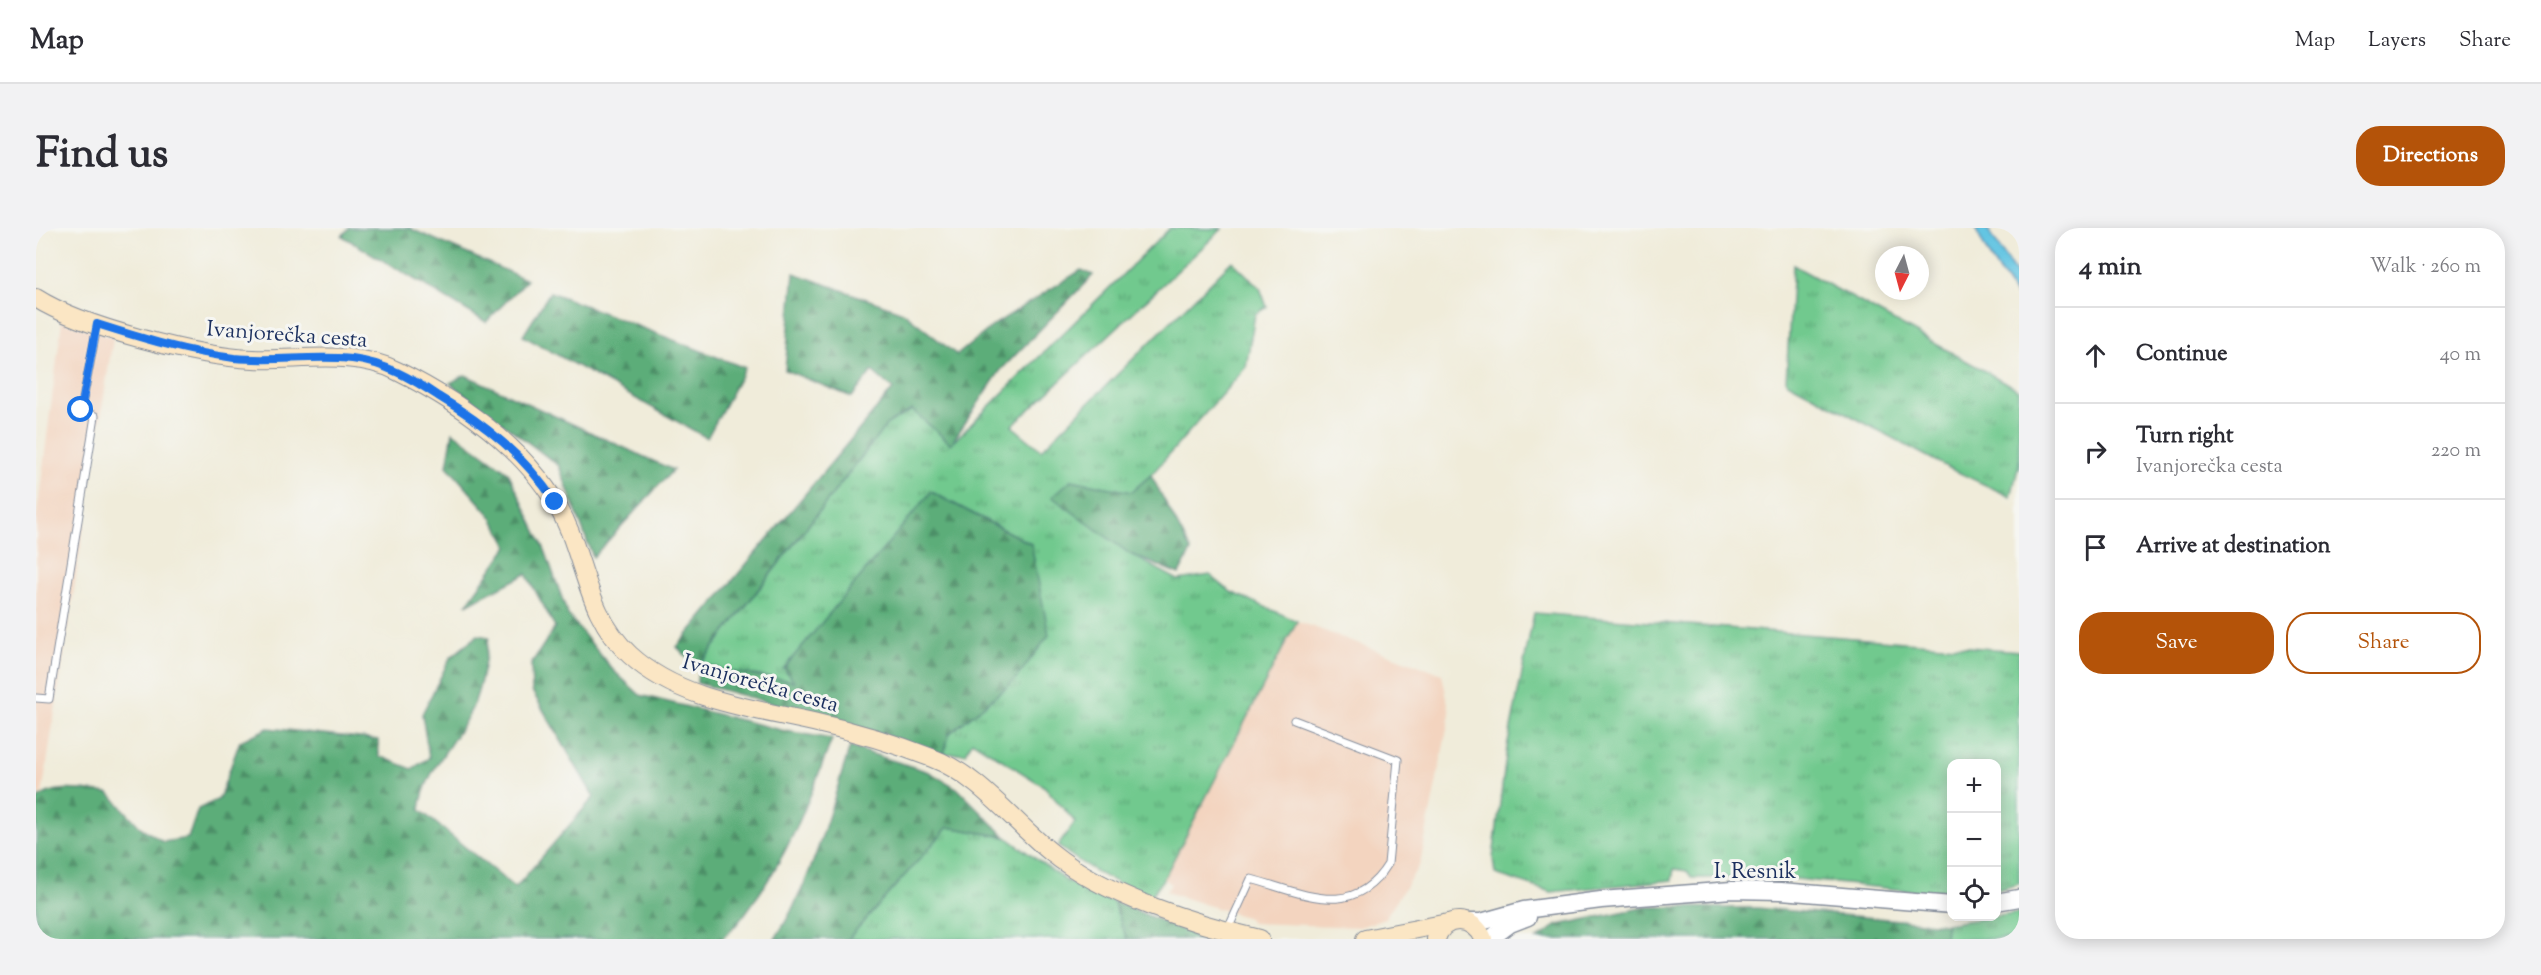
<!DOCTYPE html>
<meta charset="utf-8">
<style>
:root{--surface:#fff;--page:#f2f2f3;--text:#2b2b33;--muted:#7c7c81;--line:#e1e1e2;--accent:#b45309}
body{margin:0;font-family:"Sorts Mill Goudy",serif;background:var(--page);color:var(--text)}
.controls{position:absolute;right:18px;bottom:18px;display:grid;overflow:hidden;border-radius:12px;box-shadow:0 3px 15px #0003}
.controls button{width:54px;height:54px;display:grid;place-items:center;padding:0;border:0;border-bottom:2px solid var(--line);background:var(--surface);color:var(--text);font:30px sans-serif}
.compass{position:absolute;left:1839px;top:18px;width:54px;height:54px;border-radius:50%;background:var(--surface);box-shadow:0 3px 15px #0003;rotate:186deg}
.stop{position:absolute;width:18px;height:18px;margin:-14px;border:4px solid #1a73e8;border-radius:50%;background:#fff}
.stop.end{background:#1a73e8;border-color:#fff;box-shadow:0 2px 6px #0008}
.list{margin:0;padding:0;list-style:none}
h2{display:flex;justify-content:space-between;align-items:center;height:78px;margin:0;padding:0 24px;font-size:26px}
h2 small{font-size:20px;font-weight:400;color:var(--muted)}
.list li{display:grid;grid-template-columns:39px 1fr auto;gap:18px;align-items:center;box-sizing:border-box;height:96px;padding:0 24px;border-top:2px solid var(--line)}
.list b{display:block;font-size:22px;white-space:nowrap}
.list p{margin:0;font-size:20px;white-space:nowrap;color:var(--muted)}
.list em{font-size:20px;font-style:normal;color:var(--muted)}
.actions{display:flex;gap:12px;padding:18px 24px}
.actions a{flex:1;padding:14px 0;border:2px solid var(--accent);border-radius:24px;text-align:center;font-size:21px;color:var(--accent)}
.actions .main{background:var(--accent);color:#fff}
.icon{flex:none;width:33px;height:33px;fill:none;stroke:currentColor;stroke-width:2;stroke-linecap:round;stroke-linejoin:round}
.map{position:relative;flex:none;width:1983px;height:711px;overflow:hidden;border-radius:24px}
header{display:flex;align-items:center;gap:36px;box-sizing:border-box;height:84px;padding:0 30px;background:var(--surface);border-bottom:2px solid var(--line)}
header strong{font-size:28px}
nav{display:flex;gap:33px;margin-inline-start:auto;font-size:21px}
.intro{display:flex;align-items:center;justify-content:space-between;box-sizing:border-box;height:144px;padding:0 36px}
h1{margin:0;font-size:42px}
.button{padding:15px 27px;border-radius:24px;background:var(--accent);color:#fff;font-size:21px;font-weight:700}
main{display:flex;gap:36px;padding:0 36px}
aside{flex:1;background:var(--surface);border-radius:24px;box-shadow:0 3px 15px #0003}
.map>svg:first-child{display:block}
.built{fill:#f3d4bf}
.grass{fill:url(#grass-tufts);stroke:#467c76;stroke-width:1.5}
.forest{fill:url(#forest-firs);stroke:#3c6e6c;stroke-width:1.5}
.water{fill:#64c5e2;stroke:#407aa0;stroke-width:1.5}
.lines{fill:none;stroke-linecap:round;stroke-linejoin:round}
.service-casing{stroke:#868e9c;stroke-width:9}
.tertiary-casing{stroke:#868e9c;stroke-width:19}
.secondary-casing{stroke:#868e9c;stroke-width:20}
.service{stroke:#fff;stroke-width:7}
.tertiary{stroke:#fff;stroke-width:16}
.secondary{stroke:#fbe6c4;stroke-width:18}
.route{stroke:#1a73e8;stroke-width:8}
.labels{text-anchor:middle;stroke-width:6;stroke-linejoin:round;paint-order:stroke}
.street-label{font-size:22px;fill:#1b2f5e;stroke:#f6f6f2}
</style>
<header>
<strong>Map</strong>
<nav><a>Map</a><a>Layers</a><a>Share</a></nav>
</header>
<div class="intro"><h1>Find us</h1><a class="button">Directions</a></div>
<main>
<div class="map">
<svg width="1983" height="711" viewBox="0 0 1983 711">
<defs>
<pattern id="grass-tufts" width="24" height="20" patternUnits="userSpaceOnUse" patternTransform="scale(1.5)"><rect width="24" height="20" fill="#71c98e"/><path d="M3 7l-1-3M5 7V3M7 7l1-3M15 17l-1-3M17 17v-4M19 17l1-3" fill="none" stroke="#5ca477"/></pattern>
<pattern id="forest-firs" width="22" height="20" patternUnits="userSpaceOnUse" patternTransform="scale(1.5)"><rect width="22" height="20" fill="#5cad79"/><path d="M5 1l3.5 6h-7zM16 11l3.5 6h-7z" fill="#4b8d66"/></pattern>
</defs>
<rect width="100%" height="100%" fill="#f6f6f2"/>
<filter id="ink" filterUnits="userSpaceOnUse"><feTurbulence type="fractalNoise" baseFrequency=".0167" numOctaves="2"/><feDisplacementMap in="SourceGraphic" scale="12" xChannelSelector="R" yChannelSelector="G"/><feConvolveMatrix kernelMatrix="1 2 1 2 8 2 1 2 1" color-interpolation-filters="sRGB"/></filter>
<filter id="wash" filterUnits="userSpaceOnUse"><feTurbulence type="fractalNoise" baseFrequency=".008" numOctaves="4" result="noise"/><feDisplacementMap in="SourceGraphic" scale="24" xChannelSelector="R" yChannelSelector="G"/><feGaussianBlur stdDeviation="1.35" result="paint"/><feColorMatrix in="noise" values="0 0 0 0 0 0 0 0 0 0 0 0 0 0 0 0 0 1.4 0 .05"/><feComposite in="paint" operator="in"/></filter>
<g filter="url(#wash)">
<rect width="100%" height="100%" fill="#f0ecda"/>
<!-- built -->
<g class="built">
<polygon points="26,93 77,110 6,567 0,566 0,293"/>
<polygon points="1261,393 1406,446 1414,486 1384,636 1349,690 1324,699 1215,695 1212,690 1130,664 1135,656 1128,650"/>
</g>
<!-- grass -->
<g class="grass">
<path d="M 1134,0 L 1186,1 L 976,198 L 1005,222 L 1196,33 L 1224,60 L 1231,79 L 1219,86 L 1210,139 L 1115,247 L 1095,264 L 1035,252 L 1094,326 L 1142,352 L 1174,347 L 1195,364 L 1261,393 L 1128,650 L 1115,668 C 1080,657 1052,641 1022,618 L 1039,594 L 1009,559 L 936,513 L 930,525 L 908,526 L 913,506 L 978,453 L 995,316 L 896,264 L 748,440 L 759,454 L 690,443 L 665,436 L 851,196 L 876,182 L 915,216 Z"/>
<polygon points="1757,37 1983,162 1983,236 1975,269 1909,238 1750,153"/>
<polygon points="1498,385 1983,423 1983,656 1961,662 1960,536 1916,536 1915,663 1878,663 1750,650 1656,650 1651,643 1638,641 1636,652 1515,664 1459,646 1457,630 1471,520"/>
<polygon points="912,599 970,609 1029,652 1060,668 1077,673 1091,711 812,711"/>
<polygon points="1983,685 1983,711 1909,711 1910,696"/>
</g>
<!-- forest -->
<g class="forest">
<polygon points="313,0 373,0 491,52 450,94 306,8"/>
<polygon points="1045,42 1057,47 964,143 915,216 876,182 851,196 665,435 690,443 758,453 748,440 895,264 995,316 1013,407 978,453 913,506 908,526 807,495 661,455 662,440 641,419 857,161 836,143 816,169 749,142 758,45 867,84 921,127 959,96"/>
<polygon points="514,64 709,140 671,210 487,108"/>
<polygon points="429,147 637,242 557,329 523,238 414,155"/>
<path d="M 417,204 L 472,244 L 509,322 L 532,387 L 577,442 L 604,467 L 745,502 L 796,511 C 773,571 755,623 716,676 C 707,689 698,701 686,711 L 0,711 L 0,572 C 18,555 51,563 73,565 L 104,599 L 127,614 L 152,610 L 162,581 L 183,571 L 204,513 L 232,500 L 342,512 L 343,528 L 376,541 L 393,530 L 386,486 L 414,430 L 442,407 L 453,409 C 449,433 446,456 437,478 C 421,514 388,542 384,582 L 479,660 L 558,569 L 496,463 L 495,436 L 519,399 L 490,346 L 430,377 L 472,318 L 455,288 L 411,238 Z"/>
<polygon points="1115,247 1155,323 1143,346 1094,326 1016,269 1035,252 1095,264"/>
<path d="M 814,519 L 893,544 L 921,560 L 970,609 L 912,599 L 812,711 L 739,711 C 777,653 793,584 814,519 Z"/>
<polygon points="1077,673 1159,707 1171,711 1091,711"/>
<polygon points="1610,679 1721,680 1910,696 1909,711 1501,711 1522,697"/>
</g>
<!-- water -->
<polygon class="water" points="1939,0 1951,0 1983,51 1983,72 1954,30"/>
</g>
<g filter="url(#ink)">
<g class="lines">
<defs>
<g id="service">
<polyline points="0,470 13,471 59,188 45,182 61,99"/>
<path d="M 1192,701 L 1215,651 C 1267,665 1317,693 1352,636 L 1362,532 L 1258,492"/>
</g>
<g id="tertiary">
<polyline points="1960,674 1983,670"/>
<polyline points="1433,694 1445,694 1488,682 1565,672 1696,662 1745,663 1916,677"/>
<polyline points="1454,711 1474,696 1492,689"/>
</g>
<g id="secondary">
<path d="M 0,70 C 45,99 163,129 217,131 C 263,133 318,121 361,143 C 430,177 505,231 534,304 C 551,349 557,393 594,427 C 643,472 715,480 777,494 C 817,503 858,515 896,530 C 944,548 977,594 1016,625 C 1068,667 1158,696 1224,711"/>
<polyline points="1329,711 1412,695"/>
<path d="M 1400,711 C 1408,686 1438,688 1447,711"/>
</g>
</defs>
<!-- service casing -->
<use href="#service" class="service-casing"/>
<!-- tertiary casing -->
<use href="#tertiary" class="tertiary-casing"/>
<!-- secondary casing -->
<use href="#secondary" class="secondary-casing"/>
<!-- service -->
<use href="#service" class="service"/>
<!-- tertiary -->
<use href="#tertiary" class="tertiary"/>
<!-- secondary -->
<use href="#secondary" class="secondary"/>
</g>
</g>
<g class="lines" filter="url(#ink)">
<!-- route -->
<path class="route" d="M 45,182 L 61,96 C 105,110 151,124 198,130 C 237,134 276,127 316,131 C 349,135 375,150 402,168 C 449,196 489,228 519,274"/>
</g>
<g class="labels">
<!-- street labels -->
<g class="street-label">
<text transform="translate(251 105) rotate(4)" y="8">Ivanjorečka cesta</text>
<text transform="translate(725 454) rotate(16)" y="8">Ivanjorečka cesta</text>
<text x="1719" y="650">I. Resnik</text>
</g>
</g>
</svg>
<div class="controls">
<button>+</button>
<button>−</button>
<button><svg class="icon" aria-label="locate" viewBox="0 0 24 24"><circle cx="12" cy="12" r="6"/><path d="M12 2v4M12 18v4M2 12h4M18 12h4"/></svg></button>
</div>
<svg class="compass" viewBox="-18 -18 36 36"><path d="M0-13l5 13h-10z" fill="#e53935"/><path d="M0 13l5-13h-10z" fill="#7c7c81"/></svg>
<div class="stop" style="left:45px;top:182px"></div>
<div class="stop end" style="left:519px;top:274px"></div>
</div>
<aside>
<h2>4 min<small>Walk · 260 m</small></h2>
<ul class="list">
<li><svg class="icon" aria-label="ahead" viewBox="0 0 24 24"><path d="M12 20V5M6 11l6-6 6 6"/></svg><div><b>Continue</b></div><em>40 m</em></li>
<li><svg class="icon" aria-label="right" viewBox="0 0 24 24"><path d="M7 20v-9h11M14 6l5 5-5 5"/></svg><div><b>Turn right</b><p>Ivanjorečka cesta</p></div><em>220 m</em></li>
<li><svg class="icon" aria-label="arrive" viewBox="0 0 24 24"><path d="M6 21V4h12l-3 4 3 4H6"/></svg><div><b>Arrive at destination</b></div></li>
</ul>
<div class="actions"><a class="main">Save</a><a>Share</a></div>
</aside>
</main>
